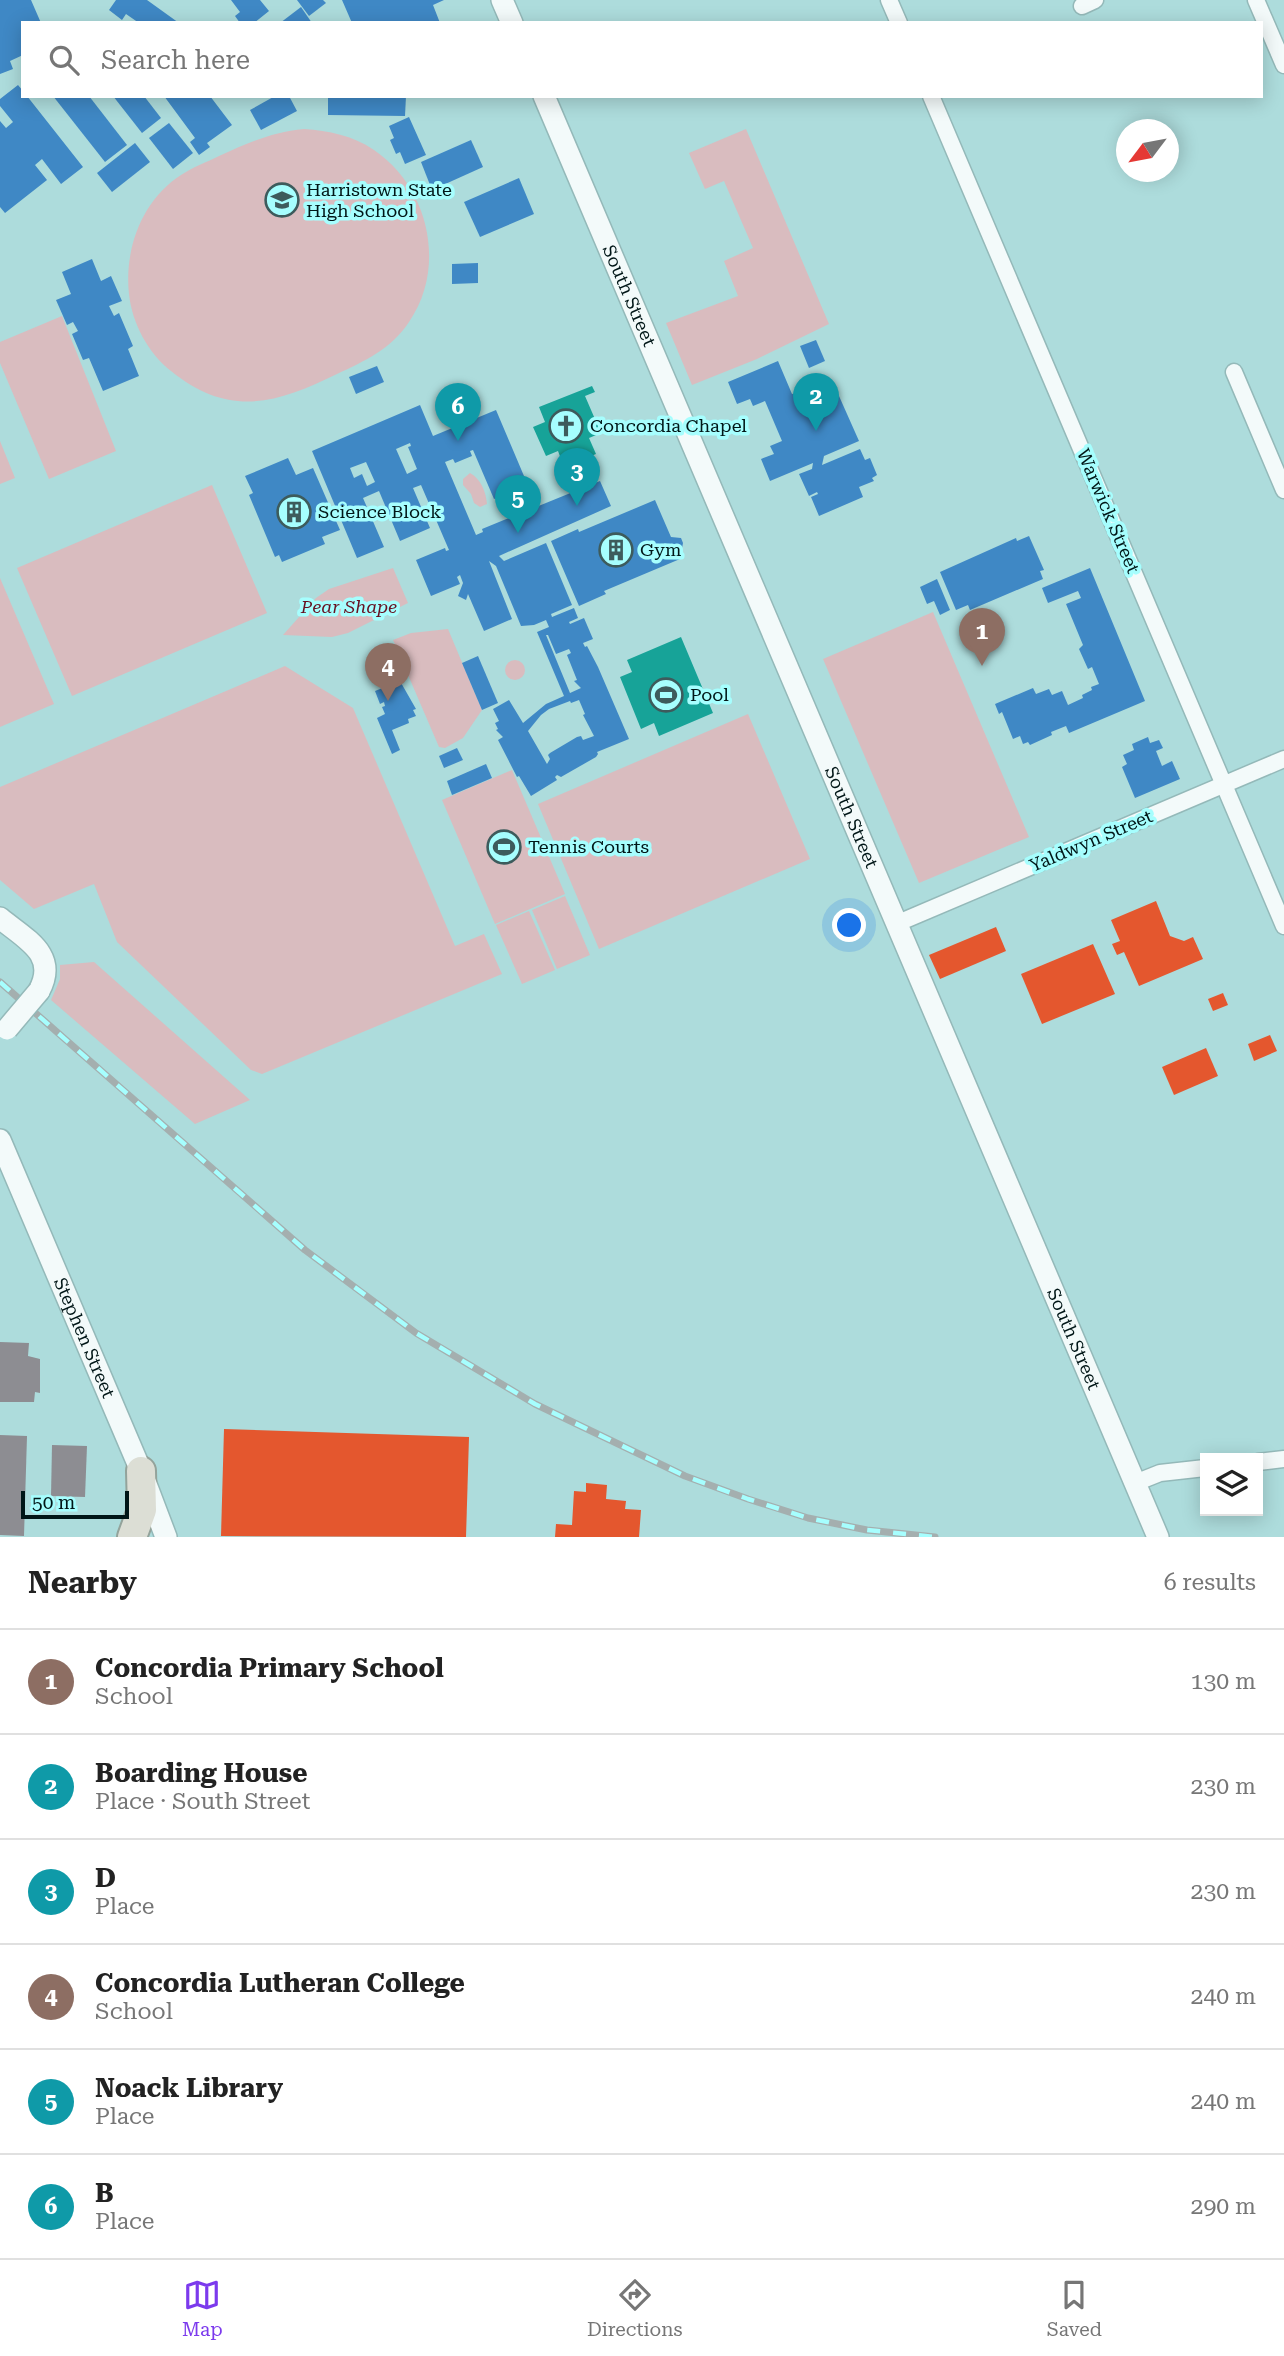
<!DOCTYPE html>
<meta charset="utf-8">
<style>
:root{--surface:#fff;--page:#f2f2f2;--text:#222;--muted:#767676;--line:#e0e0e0;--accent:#7c3aed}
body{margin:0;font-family:"Roboto Serif",serif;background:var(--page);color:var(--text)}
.controls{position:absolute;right:21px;bottom:21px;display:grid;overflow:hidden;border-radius:0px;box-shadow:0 4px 18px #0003}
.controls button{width:63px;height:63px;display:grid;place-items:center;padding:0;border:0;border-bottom:2px solid var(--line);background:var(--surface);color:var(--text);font:35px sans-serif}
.compass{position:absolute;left:1116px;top:119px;width:63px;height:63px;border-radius:50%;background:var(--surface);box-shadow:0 4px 18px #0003;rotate:238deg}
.scale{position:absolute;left:21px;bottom:18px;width:108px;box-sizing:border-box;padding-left:7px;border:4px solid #001617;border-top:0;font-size:19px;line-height:24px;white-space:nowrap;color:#001617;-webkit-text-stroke:5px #a6fefe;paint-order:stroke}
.you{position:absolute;left:850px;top:926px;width:24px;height:24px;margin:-18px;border:5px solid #fff;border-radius:50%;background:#1a73e8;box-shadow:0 0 0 10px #1a73e833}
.badge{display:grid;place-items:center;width:46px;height:46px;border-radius:50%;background:var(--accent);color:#fff;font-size:23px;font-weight:700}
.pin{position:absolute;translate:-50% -58px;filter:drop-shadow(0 2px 4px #0008)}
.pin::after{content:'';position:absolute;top:37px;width:24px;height:21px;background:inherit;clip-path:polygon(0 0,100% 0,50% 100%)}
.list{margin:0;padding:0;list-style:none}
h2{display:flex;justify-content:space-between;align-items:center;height:91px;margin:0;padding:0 28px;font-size:30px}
h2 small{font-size:23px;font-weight:400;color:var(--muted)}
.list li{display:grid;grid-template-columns:46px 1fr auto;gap:21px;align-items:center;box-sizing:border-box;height:105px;padding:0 28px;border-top:2px solid var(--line)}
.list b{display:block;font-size:26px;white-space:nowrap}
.list p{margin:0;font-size:23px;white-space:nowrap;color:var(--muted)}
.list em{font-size:23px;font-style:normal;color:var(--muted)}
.icon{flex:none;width:38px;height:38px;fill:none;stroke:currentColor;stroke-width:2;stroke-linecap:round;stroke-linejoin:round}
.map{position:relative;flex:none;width:1284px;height:1537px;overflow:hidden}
.search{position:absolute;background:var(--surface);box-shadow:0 4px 18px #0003;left:21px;right:21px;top:21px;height:77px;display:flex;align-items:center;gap:18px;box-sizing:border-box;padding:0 24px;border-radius:0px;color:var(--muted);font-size:26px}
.sheet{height:721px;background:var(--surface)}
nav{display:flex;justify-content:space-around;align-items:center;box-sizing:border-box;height:98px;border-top:2px solid var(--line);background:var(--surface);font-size:19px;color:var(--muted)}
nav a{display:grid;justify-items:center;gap:4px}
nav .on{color:var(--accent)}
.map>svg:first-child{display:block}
.green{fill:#d9bcbf}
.shops{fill:#e4572e}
.schools{fill:#3f88c5;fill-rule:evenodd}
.public{fill:#17a398}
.industry{fill:#8d8d92}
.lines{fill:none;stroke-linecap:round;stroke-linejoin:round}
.street-casing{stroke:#94b9b9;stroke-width:19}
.secondary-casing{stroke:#94b9b9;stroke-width:24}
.highway-casing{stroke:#93a39b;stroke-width:32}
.street{stroke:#f3fafa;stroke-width:16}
.secondary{stroke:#f3fafa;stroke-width:21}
.highway{stroke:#dcded5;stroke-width:28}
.rail-casing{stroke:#a4afaf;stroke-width:7}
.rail{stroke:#a6fefe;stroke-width:4.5;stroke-dasharray:13;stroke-linecap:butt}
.secondary-bridge-casing{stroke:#94b9b9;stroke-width:24;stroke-linecap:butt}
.secondary-bridge{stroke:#f3fafa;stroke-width:21}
.labels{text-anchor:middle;stroke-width:7;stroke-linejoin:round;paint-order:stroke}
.poi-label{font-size:18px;fill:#001617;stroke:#a6fefe;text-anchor:start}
.street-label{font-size:18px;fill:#001617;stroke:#a6fefe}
.park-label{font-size:18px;font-style:italic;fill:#671222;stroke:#a6fefe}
</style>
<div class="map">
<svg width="1284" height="1537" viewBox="0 0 1284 1537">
<rect width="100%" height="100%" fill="#addcdc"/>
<!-- green -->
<g class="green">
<path d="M 304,129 C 329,131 352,135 374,150 C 429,187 447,267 409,322 C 391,349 365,361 337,374 C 276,404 229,418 171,371 C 148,353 132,323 129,294 C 124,249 142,200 181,175 C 193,167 207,162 219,156 C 248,143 272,132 304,129 Z"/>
<polygon points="746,129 829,324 757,359 692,385 666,323 738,296 724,261 753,248 724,181 705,189 689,153"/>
<polygon points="62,316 116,451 49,479 0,363 0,342"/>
<polygon points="0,441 15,478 0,484"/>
<path d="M 470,473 C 481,479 486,492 487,504 L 480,507 L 474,503 L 471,494 L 463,485 L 463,479 Z"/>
<polygon points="212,485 267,613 72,696 17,568"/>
<polygon points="393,568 408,603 348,633 332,637 283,635 316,598 329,589"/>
<polygon points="0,578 54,704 0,727"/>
<polygon points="933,612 1029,837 919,883 823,659"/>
<polygon points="448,629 482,710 463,738 445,748 439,747 393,640 411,633"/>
<circle cx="515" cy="670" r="10"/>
<polygon points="285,666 353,708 455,946 484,934 502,974 262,1074 251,1070 117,942 94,884 34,909 0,880 0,787"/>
<polygon points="748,714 810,859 599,949 538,804"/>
<polygon points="512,770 565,894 495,924 442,800"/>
<polygon points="565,896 590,955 557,969 532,910"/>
<polygon points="529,911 555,970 522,984 496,925"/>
<polygon points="94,962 250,1100 195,1124 51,1000 60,979 60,965"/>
</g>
<!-- shops -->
<g class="shops">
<polygon points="1156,901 1170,936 1184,941 1193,937 1203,959 1139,986 1124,952 1117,955 1112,944 1120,941 1111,920"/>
<polygon points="996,927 1006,951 940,979 929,955"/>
<polygon points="1093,944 1115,994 1042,1024 1021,974"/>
<polygon points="1223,993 1228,1005 1213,1011 1208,999"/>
<polygon points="1270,1035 1277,1051 1254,1061 1248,1044"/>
<polygon points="1206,1048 1218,1076 1174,1095 1162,1067"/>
<polygon points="224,1429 469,1437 466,1537 221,1536"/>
<polygon points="586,1483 607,1485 606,1499 626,1501 625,1509 641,1510 639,1537 555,1537 556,1524 572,1525 574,1491 586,1492"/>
</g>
<!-- schools -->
<g class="schools">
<polygon points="0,0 31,0 41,23 23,23 23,55 10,61 13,69 0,74"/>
<polygon points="116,0 147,0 179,23 139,23 126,14 122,20 109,10"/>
<polygon points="231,0 260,0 269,11 254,23 240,23 235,16 240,12"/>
<polygon points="297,0 323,0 326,3 309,16"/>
<polygon points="342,0 444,0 433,5 440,23 352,23"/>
<polygon points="301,7 312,23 280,23"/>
<polygon points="18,85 23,91 23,96 27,96 83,167 61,184 42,159 35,165 47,180 5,213 0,207 0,121 6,128 13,122 0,106 0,99"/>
<polygon points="53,96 89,96 127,145 105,162"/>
<polygon points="113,96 144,96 161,118 142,133"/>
<polygon points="164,96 210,96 232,125 207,143 210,147 199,155 190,142 195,138"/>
<polygon points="275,96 289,96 297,111 261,130 250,110"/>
<polygon points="328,96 406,96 405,116 328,115"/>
<polygon points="409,117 426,155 405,164 400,152 396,154 390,140 394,138 389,126"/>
<polygon points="169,123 193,153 173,169 149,138"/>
<polygon points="471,140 483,167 432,190 421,162"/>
<polygon points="135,143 150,162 112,192 97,173"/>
<polygon points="519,178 534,214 480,237 464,202"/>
<polygon points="92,259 101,281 111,276 122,301 109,306 114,316 119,313 133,346 128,349 139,376 103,391 89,358 83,360 72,334 78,331 73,322 67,325 56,300 71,294 62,272"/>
<polygon points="478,263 478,283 452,284 452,264"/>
<polygon points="816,340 825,361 809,368 800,346"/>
<polygon points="778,361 792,394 796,393 798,395 804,393 810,398 835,387 859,441 824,456 822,465 860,449 865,460 870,458 877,475 872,478 874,481 859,487 863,497 819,516 811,497 818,494 817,492 809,496 799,474 812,469 813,463 770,481 761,459 774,454 770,446 782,441 765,401 753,406 750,399 737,404 728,382"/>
<polygon points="377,366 384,382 356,394 349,377"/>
<path d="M 420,405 L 433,436 L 496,410 L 535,502 L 506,514 L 499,497 L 494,499 L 473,450 L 470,451 L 472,456 L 455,463 L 453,459 L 445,462 L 476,535 L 483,532 L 482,529 L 600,481 L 611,506 L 499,556 L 504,561 L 546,543 L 572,605 L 551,614 L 552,617 L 574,608 L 578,618 L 569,622 L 570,624 L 584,618 L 593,639 L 583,643 L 585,647 L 587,646 L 598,667 L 629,739 L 597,752 L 598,754 L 596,757 L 561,777 L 557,775 L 555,777 L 557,780 L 531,796 L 519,776 L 517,777 L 498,740 L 503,737 L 496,730 L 498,729 L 495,723 L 499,721 L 493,709 L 509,700 L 523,723 L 546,704 L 564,696 L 537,632 L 549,627 L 546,620 L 534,625 L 521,626 L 496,566 L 489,561 L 512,619 L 484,631 L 468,594 L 466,600 L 458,596 L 463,583 L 460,575 L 457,577 L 460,584 L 431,596 L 416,560 L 445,548 L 446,551 L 449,550 L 421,485 L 413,488 L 430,528 L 400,541 L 379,491 L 363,498 L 384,547 L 357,558 L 312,451 ZM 410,443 L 411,446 L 408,447 L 417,469 L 407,474 L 396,449 ZM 366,462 L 375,482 L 367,486 L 362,474 L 354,478 L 350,468 ZM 546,635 L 548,635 L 556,654 L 569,649 L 571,653 L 567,655 L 577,680 L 574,681 L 581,688 L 570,693 ZM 579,700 L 585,714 L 583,715 L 594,736 L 583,740 L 581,736 L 577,737 L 550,753 L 548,755 L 550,759 L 547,764 L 528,731 L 541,715 L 549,709 L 570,701 L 571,703 Z"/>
<polygon points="288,458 296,475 313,468 340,530 322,537 325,544 282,562 279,555 275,557 249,495 253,493 245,476"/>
<polygon points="655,500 671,537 681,538 683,543 680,559 604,591 606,594 579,606 551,541 578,529 579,532"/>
<polygon points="1029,536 1044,570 1040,571 1043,579 970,610 968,605 956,610 940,572 1016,538 1017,541"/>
<polygon points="1090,568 1145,701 1069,733 1066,726 1051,732 1052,735 1030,745 1028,742 1023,744 1020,736 1013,739 1002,712 999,714 995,704 1033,688 1036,694 1049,689 1052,695 1062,691 1068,705 1083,698 1082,695 1092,690 1091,687 1099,684 1092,667 1088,669 1079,649 1083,645 1066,604 1081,598 1078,591 1048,603 1042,588"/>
<polygon points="937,579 950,610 940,615 934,601 927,604 920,587"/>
<polygon points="478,656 498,703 482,710 462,663"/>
<polygon points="400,681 416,709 413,710 416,716 408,719 409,723 392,730 400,750 392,754 377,718 385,714 382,707 385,706 384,702 380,704 375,691"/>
<polygon points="1148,737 1150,743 1159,740 1163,748 1156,751 1162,766 1172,761 1180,779 1135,798 1122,767 1127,764 1123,755 1134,750 1132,744"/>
<polygon points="457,748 463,760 444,768 439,756"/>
<polygon points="486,764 492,778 452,795 447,781"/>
</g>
<!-- public -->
<g class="public">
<polygon points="592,386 595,392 585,396 601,433 589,438 596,454 564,467 558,451 546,456 533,427 545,422 539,407"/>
<polygon points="681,637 713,713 659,736 654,723 641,729 620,677 632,672 627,660"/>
</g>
<!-- industry -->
<g class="industry">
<polygon points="0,1342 29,1343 28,1356 40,1359 40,1393 35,1392 34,1402 0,1402"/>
<polygon points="0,1435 27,1436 24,1536 0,1535"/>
<polygon points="52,1445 87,1446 85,1497 51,1496"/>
</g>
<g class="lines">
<defs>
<g id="street">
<polyline points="889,0 899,23"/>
<polyline points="1256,0 1284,65"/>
<polyline points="1082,6 1095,0"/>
<polyline points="931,96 1284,926"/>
<polyline points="1234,372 1284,490"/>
<polyline points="898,923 1284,759"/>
<polyline points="1258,1462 1284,1459"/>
<polyline points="1135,1483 1160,1473 1205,1468"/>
</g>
<g id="secondary">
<polyline points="502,0 512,23"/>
<path id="s1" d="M 544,96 L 1158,1537"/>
<path d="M 0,918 C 25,939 59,954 39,991"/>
<path id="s2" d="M 0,1140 L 141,1471 L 166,1537"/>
</g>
<polyline id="highway" points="132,1537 142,1510 141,1471"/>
</defs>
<!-- street casing -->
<use href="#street" class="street-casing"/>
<!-- secondary casing -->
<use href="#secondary" class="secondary-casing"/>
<!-- highway casing -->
<use href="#highway" class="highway-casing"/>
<!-- street -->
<use href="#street" class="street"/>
<!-- secondary -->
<use href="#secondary" class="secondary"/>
<!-- highway -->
<use href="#highway" class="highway"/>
<defs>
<polyline id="rail" points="0,982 305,1250 416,1333 535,1404 685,1476 748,1499 808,1518 867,1530 935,1537"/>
</defs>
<!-- rail casing -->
<use href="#rail" class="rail-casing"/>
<!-- rail -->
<use href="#rail" class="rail"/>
<defs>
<polyline id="secondary-bridge" points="7,1029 39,991"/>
</defs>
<!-- secondary-bridge casing -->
<use href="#secondary-bridge" class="secondary-bridge-casing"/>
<!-- secondary-bridge -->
<use href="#secondary-bridge" class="secondary-bridge"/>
</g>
<!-- icons -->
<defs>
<symbol id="school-ring" viewBox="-11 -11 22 22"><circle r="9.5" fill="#a6fefe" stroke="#3d5b5c" stroke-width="1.5"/><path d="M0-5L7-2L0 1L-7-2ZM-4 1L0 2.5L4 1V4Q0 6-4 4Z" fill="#3d5b5c"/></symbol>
<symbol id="church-ring" viewBox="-11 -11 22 22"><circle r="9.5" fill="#a6fefe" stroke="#3d5b5c" stroke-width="1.5"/><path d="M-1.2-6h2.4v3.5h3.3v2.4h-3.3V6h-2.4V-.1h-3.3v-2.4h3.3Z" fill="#3d5b5c"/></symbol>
<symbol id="building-ring" viewBox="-11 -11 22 22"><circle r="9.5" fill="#a6fefe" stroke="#3d5b5c" stroke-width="1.5"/><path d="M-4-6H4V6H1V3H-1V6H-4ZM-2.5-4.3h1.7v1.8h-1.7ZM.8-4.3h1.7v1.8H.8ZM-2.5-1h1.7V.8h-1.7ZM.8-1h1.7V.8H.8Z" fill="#3d5b5c"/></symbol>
<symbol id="stadium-ring" viewBox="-11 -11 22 22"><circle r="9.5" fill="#a6fefe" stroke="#3d5b5c" stroke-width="1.5"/><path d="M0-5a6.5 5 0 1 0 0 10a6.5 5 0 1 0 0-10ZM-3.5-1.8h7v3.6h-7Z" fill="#3d5b5c"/></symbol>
</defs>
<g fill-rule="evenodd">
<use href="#school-ring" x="263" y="181" width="38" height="38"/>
<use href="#church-ring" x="547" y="407" width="38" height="38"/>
<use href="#building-ring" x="275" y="493" width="38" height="38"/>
<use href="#building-ring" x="597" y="531" width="38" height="38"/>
<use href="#stadium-ring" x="647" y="676" width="38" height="38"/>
<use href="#stadium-ring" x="485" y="828" width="38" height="38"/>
</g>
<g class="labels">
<!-- poi labels -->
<g class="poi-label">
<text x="306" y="196">Harristown State<tspan x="306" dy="21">High School</tspan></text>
<text x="590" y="432">Concordia Chapel</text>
<text x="318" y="518">Science Block</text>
<text x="640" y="556">Gym</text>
<text x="690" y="701">Pool</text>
<text x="528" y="853">Tennis Courts</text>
</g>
<!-- street labels -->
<g class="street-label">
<text dy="6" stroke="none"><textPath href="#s1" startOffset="217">South Street</textPath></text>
<text transform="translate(1108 511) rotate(67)" y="6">Warwick Street</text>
<text dy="6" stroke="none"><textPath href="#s1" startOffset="784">South Street</textPath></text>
<text transform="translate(1091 841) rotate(-23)" y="6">Yaldwyn Street</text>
<text dy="6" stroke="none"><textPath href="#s2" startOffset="215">Stephen Street</textPath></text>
<text dy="6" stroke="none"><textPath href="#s1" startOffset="1351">South Street</textPath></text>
</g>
<!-- park labels -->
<g class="park-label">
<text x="349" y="613">Pear Shape</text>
</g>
</g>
</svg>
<div class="controls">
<button><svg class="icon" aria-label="layers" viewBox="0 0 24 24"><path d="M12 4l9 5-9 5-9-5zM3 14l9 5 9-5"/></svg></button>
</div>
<svg class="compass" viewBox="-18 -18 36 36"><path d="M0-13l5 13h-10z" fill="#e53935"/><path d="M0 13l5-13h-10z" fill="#767676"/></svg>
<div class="scale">50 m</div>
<div class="you"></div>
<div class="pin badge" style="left:982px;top:666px;background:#8d6e63">1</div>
<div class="pin badge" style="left:816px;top:431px;background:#0f9aa8">2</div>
<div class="pin badge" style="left:577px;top:506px;background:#0f9aa8">3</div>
<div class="pin badge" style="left:388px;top:701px;background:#8d6e63">4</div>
<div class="pin badge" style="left:518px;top:533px;background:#0f9aa8">5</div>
<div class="pin badge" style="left:458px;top:441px;background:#0f9aa8">6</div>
<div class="search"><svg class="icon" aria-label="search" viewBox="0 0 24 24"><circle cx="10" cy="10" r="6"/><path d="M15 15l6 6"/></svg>Search here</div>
</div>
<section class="sheet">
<h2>Nearby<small>6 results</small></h2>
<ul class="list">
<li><span class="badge" style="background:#8d6e63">1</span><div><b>Concordia Primary School</b><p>School</p></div><em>130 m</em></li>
<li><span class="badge" style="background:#0f9aa8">2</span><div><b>Boarding House</b><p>Place · South Street</p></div><em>230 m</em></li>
<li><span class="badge" style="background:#0f9aa8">3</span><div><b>D</b><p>Place</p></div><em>230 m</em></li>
<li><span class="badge" style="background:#8d6e63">4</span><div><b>Concordia Lutheran College</b><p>School</p></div><em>240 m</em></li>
<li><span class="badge" style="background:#0f9aa8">5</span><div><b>Noack Library</b><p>Place</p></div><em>240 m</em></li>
<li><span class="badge" style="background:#0f9aa8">6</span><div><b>B</b><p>Place</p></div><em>290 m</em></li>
</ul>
</section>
<nav>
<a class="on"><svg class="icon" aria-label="map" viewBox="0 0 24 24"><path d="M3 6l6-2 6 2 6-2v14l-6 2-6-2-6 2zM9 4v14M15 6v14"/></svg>Map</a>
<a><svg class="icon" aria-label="directions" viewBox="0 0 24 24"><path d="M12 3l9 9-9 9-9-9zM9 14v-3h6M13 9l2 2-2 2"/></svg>Directions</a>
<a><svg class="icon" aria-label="saved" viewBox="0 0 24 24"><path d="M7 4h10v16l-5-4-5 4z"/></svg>Saved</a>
</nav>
